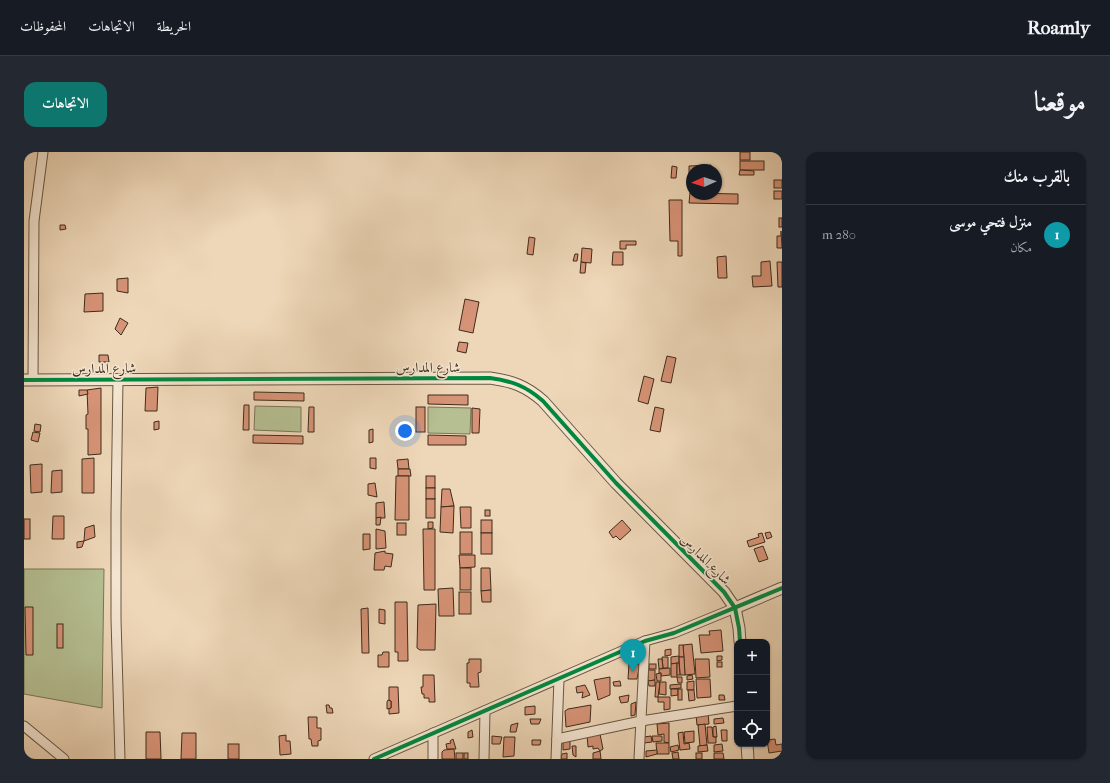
<!DOCTYPE html>
<html lang="ar">
<meta charset="utf-8">
<style>
:root{--surface:#171b24;--page:#242831;--text:#f1f3f6;--muted:#9ea1a6;--line:#363941;--accent:#0f766e}
body{margin:0;font-family:"IM FELL French Canon",Amiri,serif;background:var(--page);color:var(--text);direction:rtl}
.controls{position:absolute;right:12px;bottom:12px;display:grid;overflow:hidden;border-radius:8px;box-shadow:0 1px 3px #0004}
.controls button{width:36px;height:36px;display:grid;place-items:center;padding:0;border:0;border-bottom:1px solid var(--line);background:var(--surface);color:var(--text);font:20px sans-serif}
.compass{position:absolute;left:662px;top:12px;width:36px;height:36px;border-radius:50%;background:var(--surface);box-shadow:0 1px 3px #0004;rotate:267deg}
.you{position:absolute;left:381px;top:279px;width:14px;height:14px;margin:-10px;border:3px solid #fff;border-radius:50%;background:#1a73e8;box-shadow:0 0 0 6px #1a73e833}
.badge{display:grid;place-items:center;width:26px;height:26px;border-radius:50%;background:var(--accent);color:#fff;font-size:13px;font-weight:700}
.pin{position:absolute;translate:-50% -33px;filter:drop-shadow(0 1px 2px #0008)}
.pin::after{content:'';position:absolute;top:21px;width:14px;height:12px;background:inherit;clip-path:polygon(0 0,100% 0,50% 100%)}
.list{margin:0;padding:0;list-style:none}
h2{display:flex;justify-content:space-between;align-items:center;height:52px;margin:0;padding:0 16px;font-size:17px}
h2 small{font-size:13px;font-weight:400;color:var(--muted)}
.list li{display:grid;grid-template-columns:26px 1fr auto;gap:12px;align-items:center;box-sizing:border-box;height:60px;padding:0 16px;border-top:1px solid var(--line)}
.list b{display:block;font-size:15px;white-space:nowrap}
.list p{margin:0;font-size:13px;white-space:nowrap;color:var(--muted)}
.list em{font-size:13px;font-style:normal;color:var(--muted)}
.icon{flex:none;width:22px;height:22px;fill:none;stroke:currentColor;stroke-width:2;stroke-linecap:round;stroke-linejoin:round}
.map{position:relative;flex:none;width:758px;height:607px;overflow:hidden;direction:ltr;border-radius:12px}
header{display:flex;align-items:center;gap:24px;box-sizing:border-box;height:56px;padding:0 20px;background:var(--surface);border-bottom:1px solid var(--line)}
header strong{font-size:19px}
nav{display:flex;gap:22px;margin-inline-start:auto;font-size:14px}
.intro{display:flex;align-items:center;justify-content:space-between;box-sizing:border-box;height:96px;padding:0 24px}
h1{margin:0;font-size:28px}
.button{padding:10px 18px;border-radius:12px;background:var(--accent);color:#fff;font-size:14px;font-weight:700}
main{display:flex;gap:24px;padding:0 24px}
aside{flex:1;background:var(--surface);border-radius:12px;box-shadow:0 1px 3px #0004}
.map>svg:first-child{display:block}
.pitch{fill:#b5bf92;stroke:#797656}
.building{fill:#d79377;stroke:#3d2c1b}
.lines{fill:none;stroke-linecap:round;stroke-linejoin:round}
.minor-casing{stroke:#695742;stroke-width:11}
.tertiary-casing{stroke:#695742;stroke-width:13}
.minor{stroke:#f4e5d1;stroke-width:9}
.tertiary{stroke:#f4e5d1;stroke-width:11}
.cycleway-casing{stroke:#f4e5d1;stroke-width:6}
.cycleway{stroke:#00873e;stroke-width:4}
.labels{text-anchor:middle;stroke-width:3;stroke-linejoin:round;paint-order:stroke}
.street-label{font-size:14px;fill:#3d2c1b;stroke:#f4e5d1}
</style>
<header>
<strong>Roamly</strong>
<nav><a>الخريطة</a><a>الاتجاهات</a><a>المحفوظات</a></nav>
</header>
<div class="intro"><h1>موقعنا</h1><a class="button">الاتجاهات</a></div>
<main>
<aside>
<h2>بالقرب منك<small></small></h2>
<ul class="list">
<li><span class="badge" style="background:#0f9aa8">1</span><div><b>منزل فتحي موسى</b><p>مكان</p></div><em>280 m</em></li>
</ul>
</aside>
<div class="map">
<svg width="758" height="607" viewBox="0 0 758 607">
<rect width="100%" height="100%" fill="#eed7b8"/>
<filter id="stains"><feTurbulence type="fractalNoise" baseFrequency=".005" numOctaves="4"/><feColorMatrix values="0 0 0 0 .2 0 0 0 0 .09 0 0 0 0 .02 0 0 0 .5 -.17"/></filter>
<radialGradient id="worn" r=".72"><stop offset=".6" stop-color="#630" stop-opacity="0"/><stop offset="1" stop-color="#630" stop-opacity=".3"/></radialGradient>
<!-- pitch -->
<g class="pitch">
<polygon points="231,254 277,255 277,280 230,278"/>
<polygon points="404,255 447,256 446,282 404,281"/>
<polygon points="0,417 80,417 78,556 0,542"/>
</g>
<!-- building -->
<g class="building">
<rect x="716" y="0" width="10" height="8"/>
<rect x="716" y="9" width="24" height="9"/>
<polygon points="687,13 687,18 668,18 668,35 665,36 665,14"/>
<polygon points="648,14 653,15 652,26 647,26"/>
<polygon points="716,18 730,19 730,23 715,23"/>
<rect x="750" y="28" width="8" height="8"/>
<rect x="750" y="39" width="8" height="8"/>
<polygon points="666,41 714,42 714,52 665,51"/>
<polygon points="645,48 658,48 658,104 654,104 654,89 646,89"/>
<rect x="755" y="66" width="3" height="9"/>
<polygon points="36,73 41,73 42,77 36,78"/>
<polygon points="757,79 758,96 753,96 753,84 757,84"/>
<polygon points="505,85 511,86 509,103 503,102"/>
<polygon points="596,89 612,89 612,93 602,93 602,97 596,97"/>
<polygon points="558,96 568,97 567,111 557,110"/>
<polygon points="589,100 599,100 599,113 588,113"/>
<polygon points="551,102 554,102 553,109 549,109"/>
<polygon points="702,104 703,126 694,126 693,105"/>
<polygon points="746,109 748,134 729,135 728,124 737,124 737,110"/>
<polygon points="557,110 562,111 561,121 556,121"/>
<polygon points="753,110 758,110 758,135 754,135"/>
<polygon points="104,126 104,141 93,139 93,127"/>
<polygon points="79,141 79,159 60,160 61,142"/>
<polygon points="441,147 455,150 449,181 435,178"/>
<polygon points="96,166 104,171 97,183 91,177"/>
<polygon points="435,190 444,191 442,201 433,199"/>
<polygon points="75,203 84,203 85,210 75,210"/>
<polygon points="643,204 652,206 647,231 637,229"/>
<polygon points="620,224 630,227 624,252 614,249"/>
<polygon points="134,235 133,259 121,259 122,236"/>
<polygon points="77,236 77,302 64,303 64,277 62,277 62,263 64,262 63,238"/>
<polygon points="55,238 63,238 64,242 55,244"/>
<polygon points="230,240 280,241 280,249 230,248"/>
<polygon points="404,243 444,243 444,253 404,252"/>
<polygon points="220,253 225,253 225,278 219,278"/>
<polygon points="285,255 290,255 290,280 284,280"/>
<rect x="392" y="255" width="9" height="25"/>
<polygon points="631,255 640,257 636,280 626,278"/>
<polygon points="448,256 456,257 455,281 448,281"/>
<polygon points="135,269 135,277 130,278 130,270"/>
<polygon points="11,272 17,273 16,280 10,279"/>
<polygon points="349,277 349,290 345,291 345,278"/>
<polygon points="9,280 16,281 14,290 7,288"/>
<polygon points="229,283 279,284 279,292 229,291"/>
<polygon points="404,283 442,284 442,293 404,293"/>
<polygon points="70,306 70,341 58,341 58,307"/>
<polygon points="346,306 352,306 352,317 346,316"/>
<polygon points="384,307 385,317 374,317 373,308"/>
<polygon points="18,312 18,340 7,341 6,313"/>
<polygon points="374,317 386,317 387,324 374,324"/>
<polygon points="38,318 38,340 27,341 28,319"/>
<polygon points="372,324 385,324 385,368 371,368"/>
<rect x="402" y="324" width="9" height="12"/>
<polygon points="351,331 353,345 344,343 344,332"/>
<rect x="402" y="336" width="9" height="11"/>
<polygon points="418,337 426,337 430,354 417,355"/>
<rect x="402" y="347" width="9" height="19"/>
<polygon points="360,350 361,366 352,366 352,351"/>
<polygon points="430,354 429,381 416,380 417,355"/>
<polygon points="436,355 447,355 447,376 437,376"/>
<rect x="461" y="358" width="5" height="6"/>
<polygon points="29,364 40,364 40,387 28,387"/>
<polygon points="357,365 356,373 352,373 352,366"/>
<rect x="0" y="367" width="6" height="20"/>
<rect x="457" y="368" width="11" height="13"/>
<polygon points="598,368 607,378 596,388 592,384 589,386 585,380"/>
<polygon points="404,370 409,370 409,376 404,377"/>
<rect x="373" y="371" width="9" height="12"/>
<polygon points="70,373 71,385 60,389 61,376"/>
<polygon points="352,377 361,379 362,396 352,397"/>
<polygon points="399,377 411,377 411,438 400,438"/>
<rect x="436" y="380" width="12" height="22"/>
<polygon points="746,380 748,385 743,387 741,381"/>
<rect x="457" y="381" width="11" height="21"/>
<polygon points="738,381 741,390 725,395 723,389 735,385 734,382"/>
<polygon points="339,382 346,382 346,397 339,398"/>
<polygon points="60,389 58,395 53,396 53,390"/>
<polygon points="739,394 744,407 735,410 730,397"/>
<polygon points="361,399 361,401 369,402 367,415 361,414 360,418 350,418 351,401"/>
<polygon points="435,403 451,403 451,415 436,416"/>
<rect x="436" y="416" width="11" height="22"/>
<polygon points="457,416 466,416 467,438 457,439"/>
<polygon points="429,436 430,464 415,464 414,437"/>
<polygon points="467,438 467,450 458,450 457,439"/>
<rect x="435" y="440" width="12" height="22"/>
<polygon points="371,450 383,450 384,509 374,509 374,500 371,500"/>
<polygon points="412,452 411,498 396,498 393,496 394,453"/>
<polygon points="1,455 9,455 9,503 2,503"/>
<polygon points="344,456 345,501 338,501 337,457"/>
<polygon points="355,457 361,458 361,472 355,471"/>
<rect x="33" y="472" width="6" height="24"/>
<polygon points="697,478 699,499 677,501 675,483 686,483 685,479"/>
<polygon points="668,492 671,522 661,523 659,493"/>
<polygon points="655,493 659,493 660,505 655,505"/>
<polygon points="647,497 647,503 641,504 641,498"/>
<polygon points="359,500 365,500 365,515 354,515 354,503 358,503"/>
<polygon points="655,504 655,511 647,512 647,505"/>
<polygon points="693,504 698,504 698,508 693,509"/>
<polygon points="638,505 644,505 644,516 639,516"/>
<polygon points="655,505 660,505 661,523 656,523"/>
<polygon points="445,507 457,507 457,520 454,521 455,535 446,535 446,531 443,531 443,511 445,511"/>
<polygon points="634,507 638,507 639,516 635,517"/>
<polygon points="671,507 685,507 686,525 672,526"/>
<rect x="693" y="510" width="5" height="5"/>
<polygon points="653,511 653,525 647,525 647,512"/>
<polygon points="653,511 655,511 656,523 653,523"/>
<polygon points="605,512 616,512 613,527 604,527"/>
<rect x="625" y="512" width="7" height="5"/>
<polygon points="646,516 646,523 637,524 637,521 635,521 635,517"/>
<polygon points="624,518 631,518 631,528 624,529"/>
<polygon points="637,521 637,529 633,529 632,522"/>
<polygon points="399,523 410,523 411,550 405,550 405,546 400,546 400,542 398,542 397,535 399,535"/>
<polygon points="668,523 669,527 663,528 663,524"/>
<polygon points="586,525 586,543 574,548 570,528"/>
<polygon points="653,525 658,525 658,531 654,531"/>
<polygon points="672,527 686,527 687,545 673,546"/>
<polygon points="631,528 631,534 625,534 624,529"/>
<polygon points="596,529 597,534 590,534 589,530"/>
<polygon points="670,529 670,538 663,538 663,530"/>
<polygon points="632,530 636,530 634,545 631,545"/>
<polygon points="636,530 642,530 642,543 635,542"/>
<polygon points="657,532 657,536 646,537 646,533"/>
<polygon points="561,533 566,543 558,546 559,540 553,541 552,535"/>
<polygon points="365,535 374,535 375,561 365,562 365,556 367,556 367,549 365,549"/>
<polygon points="647,537 654,537 654,543 647,544"/>
<rect x="654" y="537" width="4" height="11"/>
<polygon points="664,538 670,538 671,548 665,549"/>
<polygon points="605,543 604,550 597,551 595,545"/>
<polygon points="695,543 700,543 701,548 695,548"/>
<polygon points="634,545 646,545 646,557 640,558 640,550 634,550"/>
<polygon points="364,548 367,549 367,556 363,557 363,550"/>
<polygon points="612,550 611,563 607,564 607,552"/>
<polygon points="302,553 305,553 306,556 308,556 309,561 303,561"/>
<polygon points="567,553 566,570 542,575 541,559 544,557"/>
<polygon points="511,554 511,562 501,563 501,555"/>
<polygon points="684,561 685,572 673,573 672,563"/>
<polygon points="284,565 293,565 293,576 297,576 297,588 294,589 294,594 288,594 287,587 285,587"/>
<polygon points="699,566 700,571 690,572 690,567"/>
<polygon points="506,567 517,567 515,572 507,572"/>
<polygon points="494,571 492,580 486,580 487,573"/>
<polygon points="645,571 645,591 640,590 640,582 634,583 633,572"/>
<polygon points="681,572 683,593 676,594 674,573"/>
<polygon points="692,574 693,585 689,585 689,575"/>
<polygon points="683,575 688,575 689,585 692,585 692,591 684,591"/>
<polygon points="448,578 449,585 444,586 444,580"/>
<polygon points="697,578 703,578 703,589 698,589"/>
<polygon points="670,579 670,590 661,591 660,580"/>
<polygon points="122,580 136,580 137,607 122,607"/>
<polygon points="659,580 660,592 665,591 666,597 656,598 654,581"/>
<polygon points="158,581 172,581 172,607 157,607"/>
<polygon points="576,582 579,597 576,599 574,596 569,597 569,594 564,595 563,583"/>
<polygon points="262,583 262,589 266,589 267,602 256,603 255,584"/>
<polygon points="468,584 478,585 476,592 468,592"/>
<polygon points="627,584 628,590 620,591 620,585"/>
<polygon points="628,584 638,584 638,589 629,590"/>
<polygon points="480,585 491,585 490,604 479,605"/>
<polygon points="429,587 432,597 423,597 422,592 427,591 426,589"/>
<polygon points="751,587 752,593 758,592 758,599 745,601 743,588"/>
<polygon points="508,588 517,588 516,593 508,593"/>
<polygon points="539,588 546,588 546,597 539,598"/>
<polygon points="632,591 645,591 645,602 633,602"/>
<rect x="204" y="592" width="11" height="15"/>
<polygon points="698,592 699,599 690,600 690,593"/>
<polygon points="654,593 655,598 647,600 646,595"/>
<polygon points="683,593 684,599 674,600 674,594"/>
<polygon points="548,594 552,594 552,605 549,603"/>
<polygon points="430,597 431,607 418,607 418,600 420,598"/>
<polygon points="633,598 633,602 622,605 622,599"/>
<polygon points="576,599 577,607 569,607 569,601"/>
<polygon points="654,600 655,607 649,607 648,601"/>
<rect x="432" y="601" width="7" height="6"/>
<rect x="440" y="601" width="4" height="6"/>
<polygon points="543,601 543,607 537,607 538,602"/>
<rect x="672" y="601" width="6" height="6"/>
<polygon points="690,601 699,601 700,607 690,607"/>
</g>
<g class="lines">
<defs>
<g id="minor">
<polyline points="94,227 92,362 92,467 96,607"/>
<polyline points="9,228 10,69 19,0"/>
<polyline points="0,574 40,607"/>
<polyline points="533,587 617,569 713,554"/>
<polyline points="350,607 621,489 650,481 711,456"/>
<polyline points="409,607 409,581"/>
<polyline points="460,607 461,559"/>
<polyline points="532,607 535,527"/>
<polyline points="615,607 621,489"/>
</g>
<g id="tertiary">
<path d="M 0,228 L 466,226 C 488,229 502,234 519,249 L 592,331 L 700,440 L 711,456 L 715,476 L 716,490"/>
<polyline points="711,456 758,436"/>
<polyline points="723,592 724,607"/>
</g>
</defs>
<!-- minor casing -->
<use href="#minor" class="minor-casing"/>
<!-- tertiary casing -->
<use href="#tertiary" class="tertiary-casing"/>
<!-- minor -->
<use href="#minor" class="minor"/>
<!-- tertiary -->
<use href="#tertiary" class="tertiary"/>
<defs>
<g id="cycleway">
<path d="M 0,228 L 466,226 C 488,229 502,234 519,249 L 592,331 L 700,440 L 711,456 L 715,476 L 716,490"/>
<polyline points="350,607 621,489 650,481 758,436"/>
</g>
</defs>
<!-- cycleway casing -->
<use href="#cycleway" class="cycleway-casing"/>
<!-- cycleway -->
<use href="#cycleway" class="cycleway"/>
</g>
<g class="labels">
<!-- street labels -->
<g class="street-label">
<text x="404" y="220">شارع المدارس</text>
<text transform="translate(80 216) rotate(-1)" y="5">شارع المدارس</text>
<text transform="translate(682 407) rotate(45)" y="5">شارع المدارس</text>
</g>
</g>
<rect width="100%" height="100%" filter="url(#stains)"/>
<rect width="100%" height="100%" fill="url(#worn)"/>
</svg>
<div class="controls">
<button>+</button>
<button>−</button>
<button><svg class="icon" aria-label="locate" viewBox="0 0 24 24"><circle cx="12" cy="12" r="6"/><path d="M12 2v4M12 18v4M2 12h4M18 12h4"/></svg></button>
</div>
<svg class="compass" viewBox="-18 -18 36 36"><path d="M0-13l5 13h-10z" fill="#e53935"/><path d="M0 13l5-13h-10z" fill="#9ea1a6"/></svg>
<div class="you"></div>
<div class="pin badge" style="left:609px;top:520px;background:#0f9aa8">1</div>
</div>
</main>
